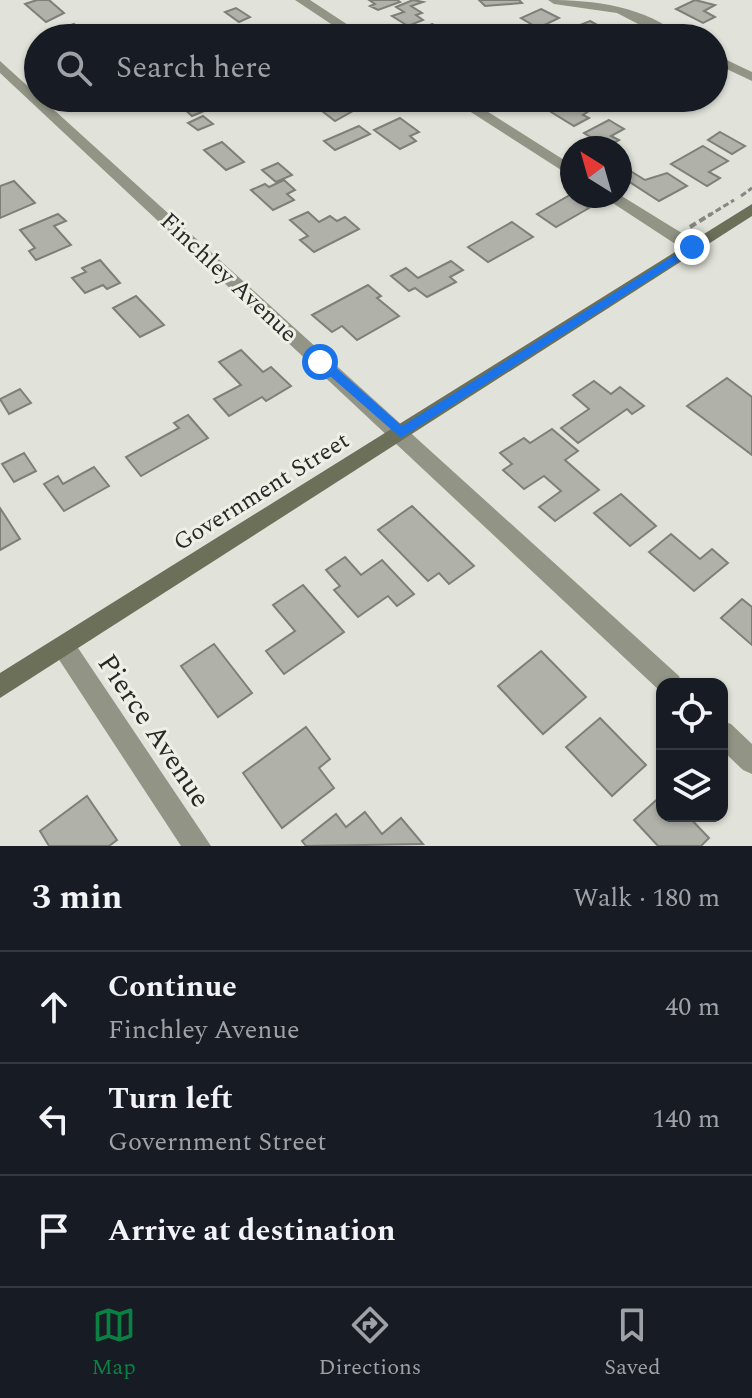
<!DOCTYPE html>
<meta charset="utf-8">
<style>
:root{--surface:#171b24;--page:#242831;--text:#f1f3f6;--muted:#9ea1a6;--line:#363941;--accent:#0b8043}
body{margin:0;font-family:Spectral,serif;background:var(--page);color:var(--text)}
.controls{position:absolute;right:24px;bottom:24px;display:grid;overflow:hidden;border-radius:16px;box-shadow:0 2px 6px #0004}
.controls button{width:72px;height:72px;display:grid;place-items:center;padding:0;border:0;border-bottom:2px solid var(--line);background:var(--surface);color:var(--text);font:40px sans-serif}
.compass{position:absolute;left:560px;top:136px;width:72px;height:72px;border-radius:50%;background:var(--surface);box-shadow:0 2px 6px #0004;rotate:323deg}
.stop{position:absolute;width:24px;height:24px;margin:-18px;border:6px solid #1a73e8;border-radius:50%;background:#fff}
.stop.end{background:#1a73e8;border-color:#fff;box-shadow:0 2px 8px #0008}
.list{margin:0;padding:0;list-style:none}
h2{display:flex;justify-content:space-between;align-items:center;height:104px;margin:0;padding:0 32px;font-size:34px}
h2 small{font-size:26px;font-weight:400;color:var(--muted)}
.list li{display:grid;grid-template-columns:52px 1fr auto;gap:24px;align-items:center;box-sizing:border-box;height:112px;padding:0 32px;border-top:2px solid var(--line)}
.list b{display:block;font-size:30px;white-space:nowrap}
.list p{margin:0;font-size:26px;white-space:nowrap;color:var(--muted)}
.list em{font-size:26px;font-style:normal;color:var(--muted)}
.icon{flex:none;width:44px;height:44px;fill:none;stroke:currentColor;stroke-width:2;stroke-linecap:round;stroke-linejoin:round}
.map{position:relative;flex:none;width:752px;height:846px;overflow:hidden}
.search{position:absolute;background:var(--surface);box-shadow:0 2px 6px #0004;left:24px;right:24px;top:24px;height:88px;display:flex;align-items:center;gap:20px;box-sizing:border-box;padding:0 28px;border-radius:44px;color:var(--muted);font-size:30px}
.sheet{height:440px;background:var(--surface)}
nav{display:flex;justify-content:space-around;align-items:center;box-sizing:border-box;height:112px;border-top:2px solid var(--line);background:var(--surface);font-size:22px;color:var(--muted)}
nav a{display:grid;justify-items:center;gap:4px}
nav .on{color:var(--accent)}
.map>svg:first-child{display:block}
.building{fill:#b0b1a9;stroke:#7e7f78;stroke-width:2}
.lines{fill:none;stroke-linecap:round;stroke-linejoin:round}
.path-far1{stroke:#868781;stroke-width:3;stroke-dasharray:6 3;stroke-linecap:butt}
.path{stroke:#868781;stroke-width:4;stroke-dasharray:7 4;stroke-linecap:butt}
.street{fill:#929585;fill-rule:evenodd}
.secondary{fill:#6c7059;fill-rule:evenodd}
.route{fill:#1a73e8}
.labels{text-anchor:middle;stroke-width:6;stroke-linejoin:round;paint-order:stroke}
.street-label{font-size:24px;fill:#282926;stroke:#eef0e7}
.near-street-label{font-size:28px;fill:#282926;stroke:#eef0e7}
</style>
<div class="map">
<svg width="752" height="846" viewBox="0 0 752 846">
<rect width="100%" height="100%" fill="#e1e3da"/>
<!-- building -->
<g class="building">
<polygon points="37,0 49,0 64,13 46,22 25,4"/>
<polygon points="369,0 397,0 400,2 378,10 370,6 375,4"/>
<polygon points="413,0 423,2 411,6 422,13 416,15 423,20 408,26 392,16 404,12 396,7"/>
<polygon points="479,0 519,0 522,3 485,6"/>
<polygon points="695,0 715,5 704,11 715,17 703,23 676,9"/>
<polygon points="236,8 250,17 239,22 225,12"/>
<polygon points="541,9 559,18 538,28 521,18"/>
<polygon points="590,21 612,33 600,38 576,38 581,36 570,29"/>
<polygon points="74,24 82,31 90,29 95,33 87,36 90,38 62,38 54,31"/>
<polygon points="432,24 456,37 429,38 416,30"/>
<polygon points="204,98 214,107 192,116 182,107"/>
<polygon points="334,98 366,98 362,100 367,103 335,121 322,111 341,103"/>
<polygon points="569,99 589,111 583,115 589,118 574,126 548,110"/>
<polygon points="203,116 213,124 198,130 188,123"/>
<polygon points="400,118 419,132 410,136 416,141 400,149 374,130"/>
<polygon points="609,120 624,129 611,136 619,140 607,147 584,133"/>
<polygon points="359,126 370,134 335,150 324,141"/>
<polygon points="720,132 745,146 732,154 708,140"/>
<polygon points="222,142 244,162 226,170 204,150"/>
<polygon points="703,146 728,161 709,172 720,178 707,186 671,164"/>
<polygon points="278,163 292,175 276,182 262,170"/>
<polygon points="632,172 645,180 667,173 687,186 659,201 622,177"/>
<polygon points="284,180 295,190 287,194 294,200 273,210 251,190 265,184 269,187"/>
<polygon points="14,181 35,203 0,218 0,186"/>
<polygon points="570,195 589,208 556,227 537,214"/>
<polygon points="308,212 319,222 330,216 337,221 345,217 359,229 314,252 300,240 308,236 290,220"/>
<polygon points="58,214 66,221 54,226 71,245 36,260 29,251 35,248 20,230"/>
<polygon points="512,222 533,237 488,262 468,247"/>
<polygon points="100,260 120,283 107,289 103,285 85,293 72,278 86,272 82,268"/>
<polygon points="451,261 463,270 450,277 456,282 427,297 415,288 409,291 391,276 406,268 418,278"/>
<polygon points="368,285 381,296 377,298 399,316 357,340 342,326 332,332 312,315"/>
<polygon points="136,296 164,325 140,337 113,308"/>
<polygon points="241,350 263,372 271,367 291,386 266,401 262,397 229,416 214,399 241,385 219,362"/>
<polygon points="727,378 752,397 752,455 687,406"/>
<polygon points="594,381 611,394 620,387 644,406 632,414 627,409 578,443 561,428 589,409 573,395"/>
<polygon points="20,389 31,403 9,414 0,399"/>
<polygon points="188,415 208,438 141,476 126,457 179,428 174,423"/>
<polygon points="552,429 578,451 565,460 599,490 555,521 539,507 561,491 544,476 524,489 503,470 512,464 500,453 524,438 530,443"/>
<polygon points="24,453 36,471 14,482 2,464"/>
<polygon points="94,467 109,486 64,511 44,484 58,476 63,484"/>
<polygon points="621,494 656,526 630,546 594,513"/>
<polygon points="412,506 474,566 449,584 439,573 428,581 378,530"/>
<polygon points="0,508 20,539 0,550"/>
<polygon points="671,534 700,559 712,549 728,563 694,591 649,552"/>
<polygon points="345,557 361,575 382,560 414,594 397,606 388,596 358,617 334,590 340,586 326,570"/>
<polygon points="303,585 344,632 284,674 266,651 295,631 273,605"/>
<polygon points="742,599 752,607 752,645 721,618"/>
<polygon points="214,644 252,693 218,717 181,666"/>
<polygon points="541,651 586,697 543,734 498,686"/>
<polygon points="600,718 646,765 612,796 566,747"/>
<polygon points="306,727 330,759 319,768 334,788 282,828 243,773"/>
<polygon points="662,795 662,816 688,816 709,838 701,846 658,846 634,820"/>
<polygon points="87,796 117,840 109,846 49,846 40,831"/>
<polygon points="365,812 382,834 401,818 423,844 306,846 302,841 336,814 346,827"/>
</g>
<g class="lines">
<!-- path-far1 -->
<g class="path-far1">
<polyline points="741,196 752,188"/>
<polyline points="708,216 734,200"/>
</g>
<!-- path -->
<polyline class="path" points="690,227 711,214"/>
<!-- street -->
<g class="street">
<polygon points="295,0 310,0 368,38 352,38"/>
<path d="M 548,0 C 593,0 647,6 682,38 L 665,38 L 617,13 L 554,4 Z"/>
<polygon points="714,54 752,72 752,81 714,63"/>
<polygon points="0,61 679,676 682,684 662,684 661,692 0,73"/>
<polygon points="449,98 466,98 572,165 572,177"/>
<polygon points="620,195 698,243 701,247 698,251 686,251 602,196"/>
<polygon points="64,636 72,639 211,846 181,846 56,655 52,647 56,639"/>
<polygon points="722,721 731,724 752,744 752,774 743,770 722,750"/>
</g>
<!-- secondary -->
<polygon class="secondary" points="752,204 752,216 0,698 0,673"/>
</g>
<!-- route -->
<polygon class="route" points="692,244 696,245 696,250 401,438 314,362 316,358 325,358 402,426"/>
<g class="labels">
<!-- street labels -->
<g class="street-label">
<text transform="translate(229 277) rotate(43)" y="8">Finchley Avenue</text>
<text transform="translate(261 491) rotate(-32)" y="8">Government Street</text>
</g>
<!-- near-street labels -->
<g class="near-street-label">
<text transform="translate(155 730) rotate(56)" y="10">Pierce Avenue</text>
</g>
</g>
</svg>
<div class="controls">
<button><svg class="icon" aria-label="locate" viewBox="0 0 24 24"><circle cx="12" cy="12" r="6"/><path d="M12 2v4M12 18v4M2 12h4M18 12h4"/></svg></button>
<button><svg class="icon" aria-label="layers" viewBox="0 0 24 24"><path d="M12 4l9 5-9 5-9-5zM3 14l9 5 9-5"/></svg></button>
</div>
<svg class="compass" viewBox="-18 -18 36 36"><path d="M0-13l5 13h-10z" fill="#e53935"/><path d="M0 13l5-13h-10z" fill="#9ea1a6"/></svg>
<div class="stop" style="left:320px;top:362px"></div>
<div class="stop end" style="left:692px;top:247px"></div>
<div class="search"><svg class="icon" aria-label="search" viewBox="0 0 24 24"><circle cx="10" cy="10" r="6"/><path d="M15 15l6 6"/></svg>Search here</div>
</div>
<section class="sheet">
<h2>3 min<small>Walk · 180 m</small></h2>
<ul class="list">
<li><svg class="icon" aria-label="ahead" viewBox="0 0 24 24"><path d="M12 20V5M6 11l6-6 6 6"/></svg><div><b>Continue</b><p>Finchley Avenue</p></div><em>40 m</em></li>
<li><svg class="icon" aria-label="left" viewBox="0 0 24 24"><path d="M17 20v-9H6M10 6l-5 5 5 5"/></svg><div><b>Turn left</b><p>Government Street</p></div><em>140 m</em></li>
<li><svg class="icon" aria-label="arrive" viewBox="0 0 24 24"><path d="M6 21V4h12l-3 4 3 4H6"/></svg><div><b>Arrive at destination</b></div></li>
</ul>
</section>
<nav>
<a class="on"><svg class="icon" aria-label="map" viewBox="0 0 24 24"><path d="M3 6l6-2 6 2 6-2v14l-6 2-6-2-6 2zM9 4v14M15 6v14"/></svg>Map</a>
<a><svg class="icon" aria-label="directions" viewBox="0 0 24 24"><path d="M12 3l9 9-9 9-9-9zM9 14v-3h6M13 9l2 2-2 2"/></svg>Directions</a>
<a><svg class="icon" aria-label="saved" viewBox="0 0 24 24"><path d="M7 4h10v16l-5-4-5 4z"/></svg>Saved</a>
</nav>
